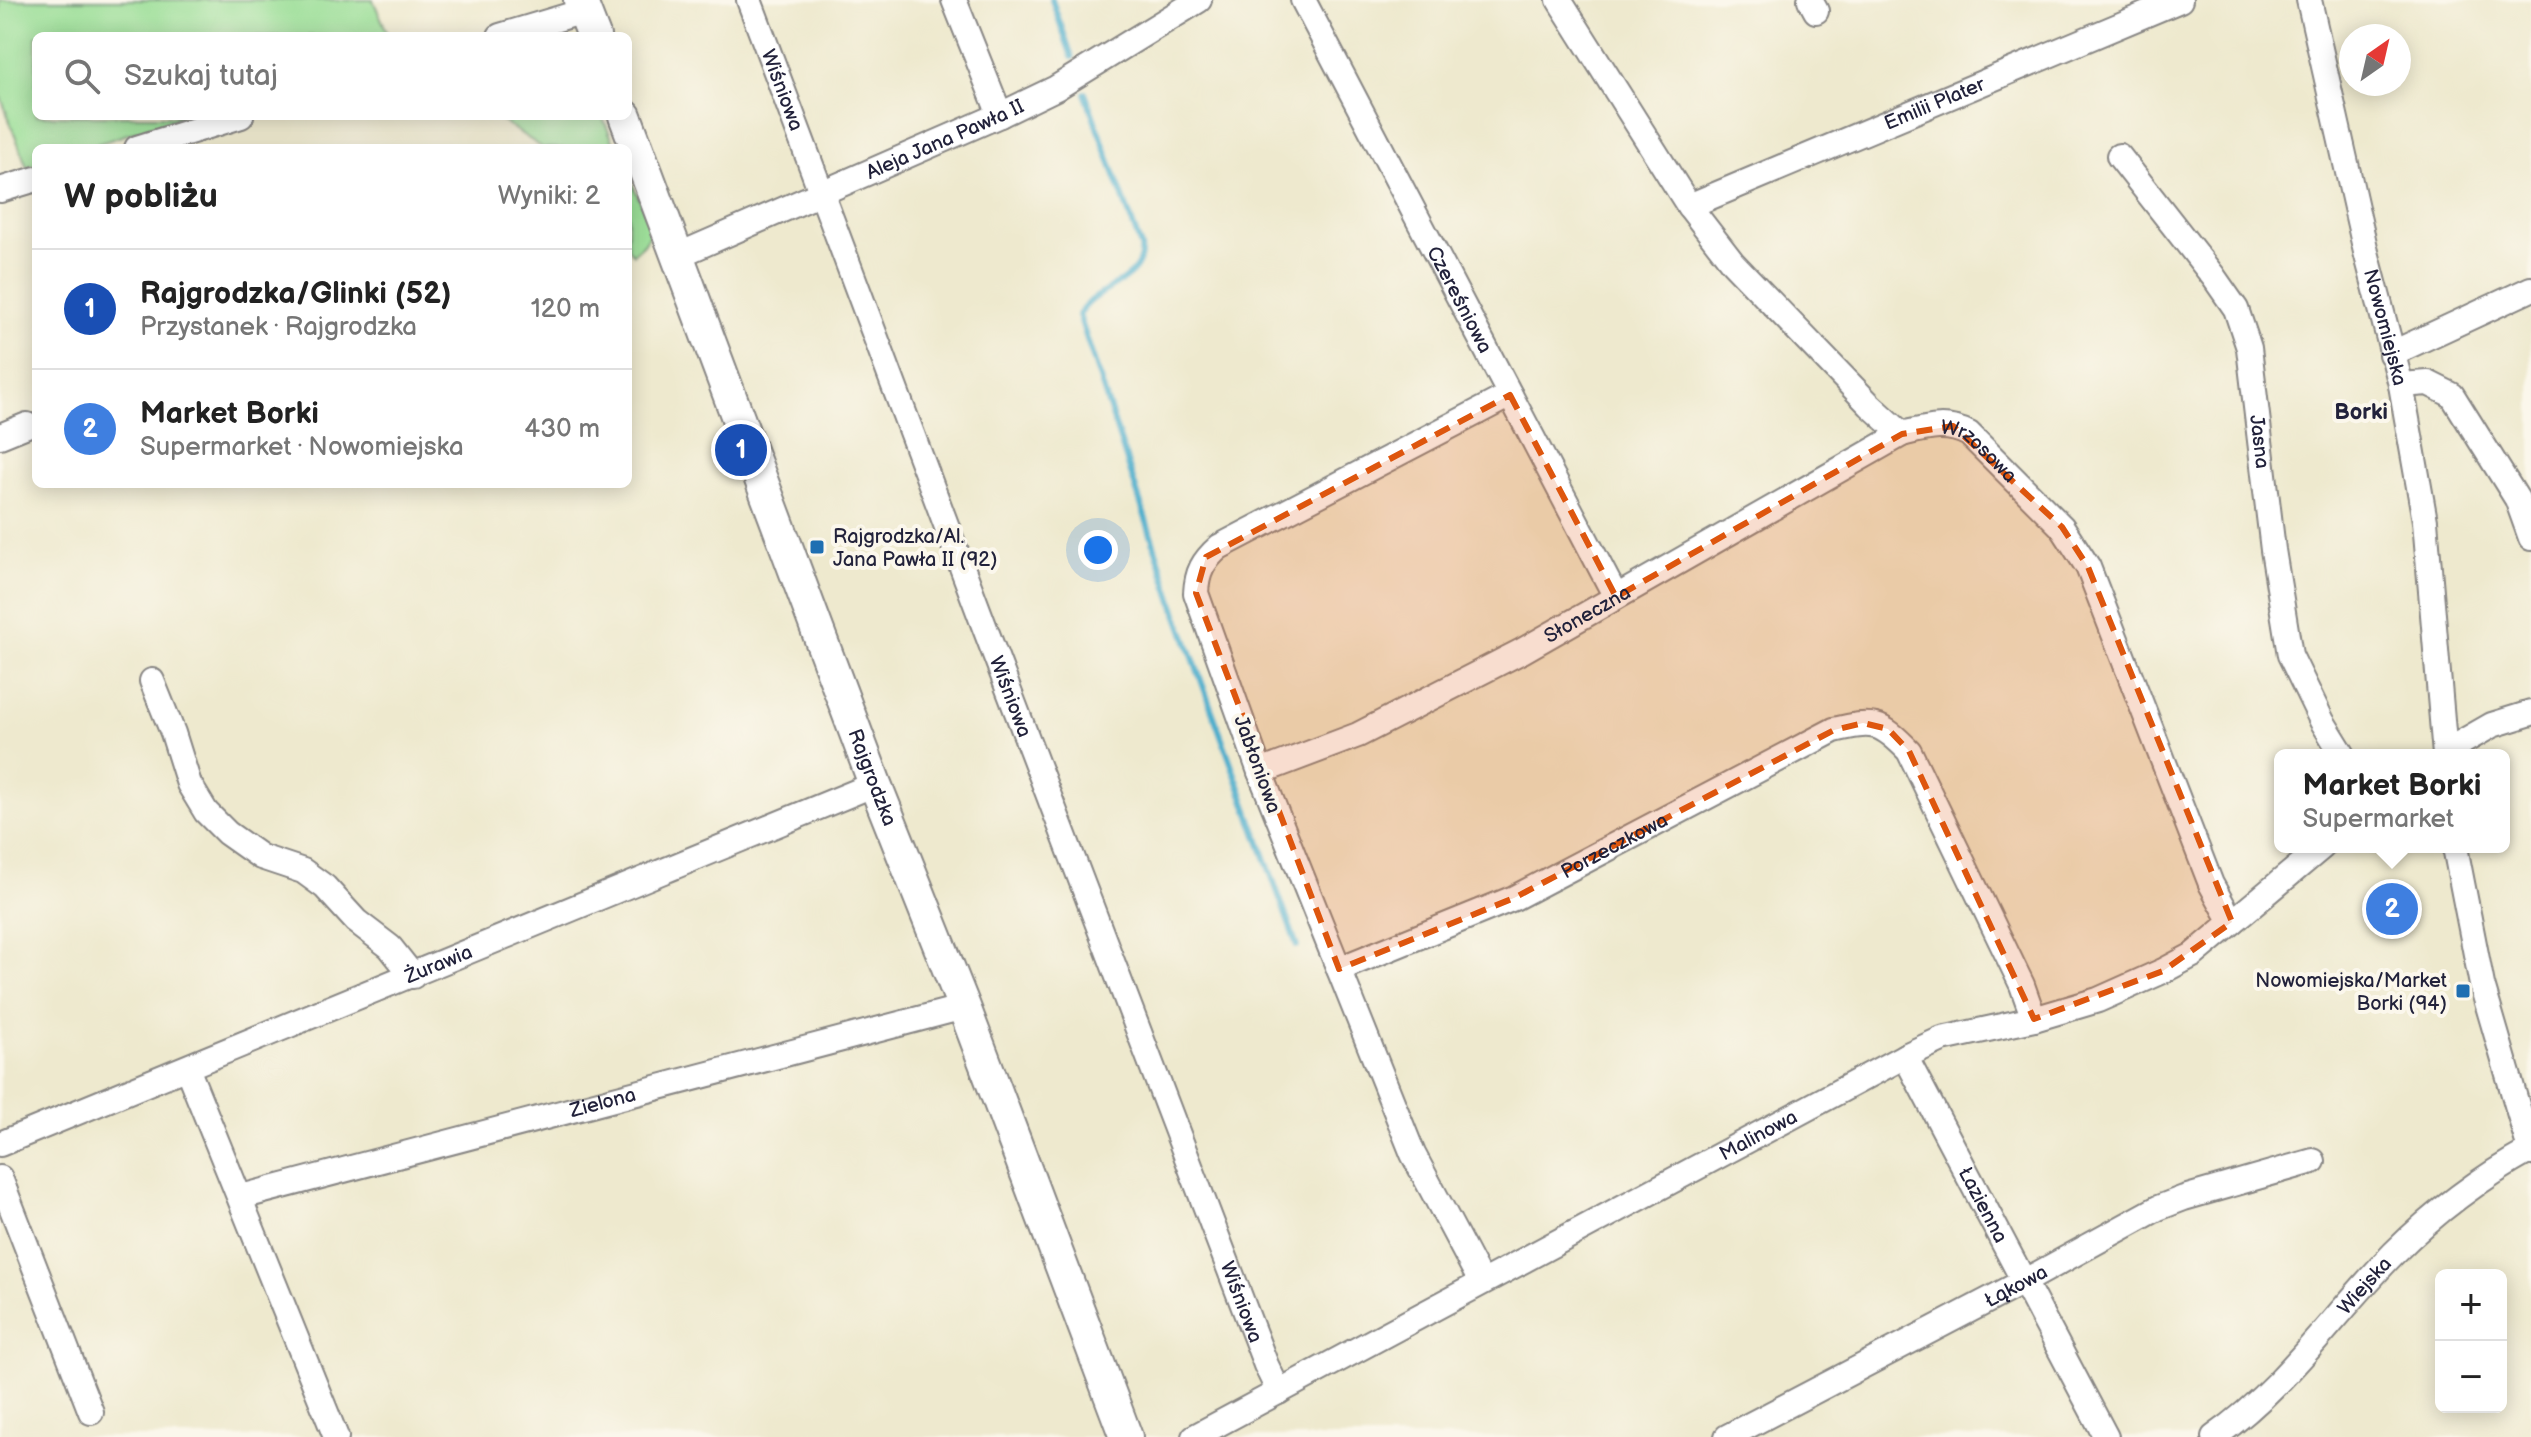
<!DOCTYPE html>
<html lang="pl">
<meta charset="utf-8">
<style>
:root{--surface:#fff;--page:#f2f2f2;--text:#222;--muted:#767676;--line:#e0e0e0;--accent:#1f6fb2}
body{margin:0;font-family:"Balsamiq Sans",sans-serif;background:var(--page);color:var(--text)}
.controls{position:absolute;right:24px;bottom:24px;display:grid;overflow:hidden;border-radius:12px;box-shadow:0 4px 20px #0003}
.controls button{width:72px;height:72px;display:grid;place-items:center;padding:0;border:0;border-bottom:2px solid var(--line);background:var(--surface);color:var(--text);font:40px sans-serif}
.compass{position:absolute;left:2339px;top:24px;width:72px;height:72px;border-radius:50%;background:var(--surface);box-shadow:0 4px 20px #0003;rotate:34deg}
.you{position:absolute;left:1098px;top:550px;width:28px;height:28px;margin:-20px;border:6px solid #fff;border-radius:50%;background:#1a73e8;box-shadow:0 0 0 12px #1a73e833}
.badge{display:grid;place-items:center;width:52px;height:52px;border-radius:50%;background:var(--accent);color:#fff;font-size:26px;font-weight:700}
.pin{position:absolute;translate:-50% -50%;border:4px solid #fff;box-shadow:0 2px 8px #0006}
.popup{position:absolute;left:2274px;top:749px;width:236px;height:104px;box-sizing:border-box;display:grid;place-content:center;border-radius:12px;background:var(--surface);filter:drop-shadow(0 2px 6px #0005);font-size:26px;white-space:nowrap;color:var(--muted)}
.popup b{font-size:30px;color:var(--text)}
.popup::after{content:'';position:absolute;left:50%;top:100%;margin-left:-16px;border:16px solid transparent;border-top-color:var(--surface)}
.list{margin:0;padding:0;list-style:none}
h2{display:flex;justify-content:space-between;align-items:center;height:104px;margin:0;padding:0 32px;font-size:34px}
h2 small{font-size:26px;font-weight:400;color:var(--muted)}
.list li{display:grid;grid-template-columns:52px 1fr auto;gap:24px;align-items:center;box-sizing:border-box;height:120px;padding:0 32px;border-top:2px solid var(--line)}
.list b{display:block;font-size:30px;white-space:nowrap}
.list p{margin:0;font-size:26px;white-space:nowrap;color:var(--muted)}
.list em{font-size:26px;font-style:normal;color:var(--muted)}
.icon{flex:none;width:44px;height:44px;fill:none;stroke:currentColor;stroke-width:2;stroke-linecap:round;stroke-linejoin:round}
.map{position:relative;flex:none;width:2531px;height:1437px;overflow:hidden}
.search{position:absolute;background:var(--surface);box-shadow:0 4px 20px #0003;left:32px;top:32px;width:600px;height:88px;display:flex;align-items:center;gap:20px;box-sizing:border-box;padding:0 28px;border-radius:12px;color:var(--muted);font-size:30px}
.panel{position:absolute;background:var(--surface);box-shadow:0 4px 20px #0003;left:32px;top:144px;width:600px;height:344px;border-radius:12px}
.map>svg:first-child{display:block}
.green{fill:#9ade96;stroke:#5e8068;stroke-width:2}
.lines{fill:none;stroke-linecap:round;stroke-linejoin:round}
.stream{stroke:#4eaecc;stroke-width:6}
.minor-casing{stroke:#888684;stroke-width:28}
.tertiary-casing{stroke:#888684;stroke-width:36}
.minor{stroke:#fff;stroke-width:24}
.tertiary{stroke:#fff;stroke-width:32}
.marked{fill:#de560e;fill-opacity:0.2;stroke:#de560e;stroke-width:6;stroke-dasharray:16 10;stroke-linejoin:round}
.poi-dot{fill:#1f6fb2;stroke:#fbf7ec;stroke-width:3}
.labels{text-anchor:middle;stroke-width:8;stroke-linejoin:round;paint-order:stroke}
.street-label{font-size:20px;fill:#22223b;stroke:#fbf7ec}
.poi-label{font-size:20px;fill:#22223b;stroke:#fbf7ec;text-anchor:start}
.neighbourhood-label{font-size:22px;font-weight:bold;fill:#22223b;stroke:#fbf7ec}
</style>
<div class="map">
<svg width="2531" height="1437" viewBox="0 0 2531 1437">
<rect width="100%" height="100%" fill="#fbf7ec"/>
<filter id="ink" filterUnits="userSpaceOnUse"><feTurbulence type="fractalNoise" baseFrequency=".0125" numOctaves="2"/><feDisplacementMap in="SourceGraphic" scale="16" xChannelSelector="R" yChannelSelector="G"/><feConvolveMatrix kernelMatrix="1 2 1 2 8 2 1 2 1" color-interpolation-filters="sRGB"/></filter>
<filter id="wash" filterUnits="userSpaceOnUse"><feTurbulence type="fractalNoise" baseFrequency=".006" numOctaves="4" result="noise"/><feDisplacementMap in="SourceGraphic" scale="32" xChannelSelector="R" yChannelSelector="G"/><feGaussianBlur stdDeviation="1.8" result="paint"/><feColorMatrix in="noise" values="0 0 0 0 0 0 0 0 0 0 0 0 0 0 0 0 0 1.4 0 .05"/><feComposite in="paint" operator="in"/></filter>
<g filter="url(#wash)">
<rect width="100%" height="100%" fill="#eee9ce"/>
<!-- green -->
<g class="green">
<polygon points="0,0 373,0 389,36 36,36 36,116 183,116 85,148 36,148 36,164 27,167 0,95"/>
<polygon points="494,116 602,116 616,148 543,148"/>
<polygon points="628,174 653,230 644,244 633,254 628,248"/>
</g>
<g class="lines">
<!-- stream -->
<g class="stream">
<polyline points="1052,0 1072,57"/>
<path d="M 1085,93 L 1141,247 C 1145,283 1093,287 1079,315 L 1174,605 L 1297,946"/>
</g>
</g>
</g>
<g filter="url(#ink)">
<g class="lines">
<defs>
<g id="minor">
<path id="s1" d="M 749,0 L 983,623 L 1266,1365 L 1279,1392"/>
<polyline points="954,0 1000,115"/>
<path id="s2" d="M 1303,0 L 1616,597"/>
<path id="s3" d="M 1559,0 L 1689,206 L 1733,263 L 1870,405 L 1902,434 C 1927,428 1946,422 1969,434 L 2062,527 L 2088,567 L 2211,884 L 2232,922"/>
<polyline points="1810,0 1816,11"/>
<path id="s4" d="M 2309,0 L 2366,252 L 2401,385 L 2425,521 L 2445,755"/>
<polyline points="500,36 584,11"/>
<polyline points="137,148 241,116"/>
<path id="s5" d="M 2119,156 L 2213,276 L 2236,309 L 2249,348 L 2273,550 L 2290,655 L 2322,721 L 2343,755"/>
<polyline points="0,190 36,179"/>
<path id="s6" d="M 1689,206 L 2180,0"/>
<path id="s7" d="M 679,255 L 1000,115 L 1056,88 L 1199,0"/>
<polyline points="2391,354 2531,289"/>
<polyline points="2401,385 2428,383 2452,395 2517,499 2531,538"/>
<polyline points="0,436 27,425"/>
<polyline points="152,681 173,733 189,784 206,812 227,833 261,857 303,871 325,887 356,921 390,947 413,976"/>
<polyline points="2445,752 2492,725 2531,713"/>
<path id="s8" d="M 1260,772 L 1358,735 L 1522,651 L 1902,434"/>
<polyline points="2455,847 2482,985 2531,1153"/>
<path id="s9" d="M 1339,969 L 1514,898 L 1834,730 C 1873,721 1880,721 1909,751 L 2022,985 L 2034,1019"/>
<path id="s10" d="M 1905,1056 L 2106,1437"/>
<polyline points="187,1068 336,1437"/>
<path id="s11" d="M 0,1144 L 875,784"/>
<polyline points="0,1178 91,1412"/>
<path id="s12" d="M 241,1197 L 964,1007"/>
<path d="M 1481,1282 L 1413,1154 L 1260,772 L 1196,593 C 1197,572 1203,561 1219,547 L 1510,395"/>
<path id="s13" d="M 1194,1437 L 1905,1056 L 1942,1039 L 2034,1019 L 2098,1000 L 2163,971 L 2193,955 L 2322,847"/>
<path id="s14" d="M 1727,1437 L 2025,1281 L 2158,1208 L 2184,1198 L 2313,1161"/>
<path id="s15" d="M 2214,1437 C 2286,1387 2333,1315 2394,1253 C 2434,1213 2482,1177 2531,1150"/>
</g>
<g id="tertiary">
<polyline points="580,0 594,36"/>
<path id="s16" d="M 625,116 L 875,784 L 964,1007 L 1126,1437"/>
</g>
</defs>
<!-- minor casing -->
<use href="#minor" class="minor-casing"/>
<!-- tertiary casing -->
<use href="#tertiary" class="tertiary-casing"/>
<!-- minor -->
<use href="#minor" class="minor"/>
<!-- tertiary -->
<use href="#tertiary" class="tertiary"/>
</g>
</g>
<!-- marked area -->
<path class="marked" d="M 1510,395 L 1616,597 L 1902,434 L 1953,426 L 2062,527 L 2088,567 L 2232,922 L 2163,971 L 2034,1019 L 1909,751 L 1888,729 L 1863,723 L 1834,730 L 1514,898 L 1339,969 L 1196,593 L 1206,557 Z"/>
<!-- markers -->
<g class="poi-dot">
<rect x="809" y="539" width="16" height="16" rx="4"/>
<rect x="2455" y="983" width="16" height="16" rx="4"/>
</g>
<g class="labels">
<!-- street labels -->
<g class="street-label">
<text dy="7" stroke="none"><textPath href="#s1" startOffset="96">Wiśniowa</textPath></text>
<text dy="7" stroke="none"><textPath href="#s6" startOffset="266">Emilii Plater</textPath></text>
<text dy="7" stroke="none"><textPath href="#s7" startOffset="290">Aleja Jana Pawła II</textPath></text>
<text dy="7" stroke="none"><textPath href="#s2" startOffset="338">Czereśniowa</textPath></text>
<text dy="7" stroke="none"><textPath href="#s4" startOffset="336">Nowomiejska</textPath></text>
<text dy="7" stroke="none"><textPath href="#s5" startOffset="328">Jasna</textPath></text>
<text dy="7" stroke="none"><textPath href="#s3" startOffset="642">Wrzosowa</textPath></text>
<text dy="7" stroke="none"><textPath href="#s8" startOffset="364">Słoneczna</textPath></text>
<text dy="7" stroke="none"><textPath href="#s1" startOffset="744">Wiśniowa</textPath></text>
<text transform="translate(1258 764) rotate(70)" y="7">Jabłoniowa</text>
<text dy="7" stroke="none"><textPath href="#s16" startOffset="706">Rajgrodzka</textPath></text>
<text dy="7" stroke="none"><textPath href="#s9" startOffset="302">Porzeczkowa</textPath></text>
<text dy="7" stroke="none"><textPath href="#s11" startOffset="474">Żurawia</textPath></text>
<text dy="7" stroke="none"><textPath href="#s12" startOffset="374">Zielona</textPath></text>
<text dy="7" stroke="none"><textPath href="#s13" startOffset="640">Malinowa</textPath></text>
<text dy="7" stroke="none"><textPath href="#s10" startOffset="168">Łazienna</textPath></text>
<text dy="7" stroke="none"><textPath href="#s14" startOffset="326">Łąkowa</textPath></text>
<text dy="7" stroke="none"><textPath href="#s15" startOffset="214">Wiejska</textPath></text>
<text dy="7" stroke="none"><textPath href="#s1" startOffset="1392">Wiśniowa</textPath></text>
</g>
<!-- poi labels -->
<g class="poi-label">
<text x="833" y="543">Rajgrodzka/Al.<tspan x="833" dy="23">Jana Pawła II (92)</tspan></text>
<text x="2447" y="987" text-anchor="end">Nowomiejska/Market<tspan x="2447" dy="23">Borki (94)</tspan></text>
</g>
<!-- neighbourhood labels -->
<g class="neighbourhood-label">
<text x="2361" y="419">Borki</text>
</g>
</g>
</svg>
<div class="controls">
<button>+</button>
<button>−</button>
</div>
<svg class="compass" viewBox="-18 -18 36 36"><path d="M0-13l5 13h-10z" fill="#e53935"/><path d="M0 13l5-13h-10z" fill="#767676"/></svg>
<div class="you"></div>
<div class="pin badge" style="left:741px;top:450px;background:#1a4fb4">1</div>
<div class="pin badge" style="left:2392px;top:909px;background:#3f7fe0">2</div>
<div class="popup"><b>Market Borki</b>Supermarket</div>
<div class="search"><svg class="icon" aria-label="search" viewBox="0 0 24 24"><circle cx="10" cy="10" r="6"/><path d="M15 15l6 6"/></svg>Szukaj tutaj</div>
<section class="panel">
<h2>W pobliżu<small>Wyniki: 2</small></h2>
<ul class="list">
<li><span class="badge" style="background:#1a4fb4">1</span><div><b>Rajgrodzka/Glinki (52)</b><p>Przystanek · Rajgrodzka</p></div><em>120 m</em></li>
<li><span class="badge" style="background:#3f7fe0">2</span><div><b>Market Borki</b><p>Supermarket · Nowomiejska</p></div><em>430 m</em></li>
</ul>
</section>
</div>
